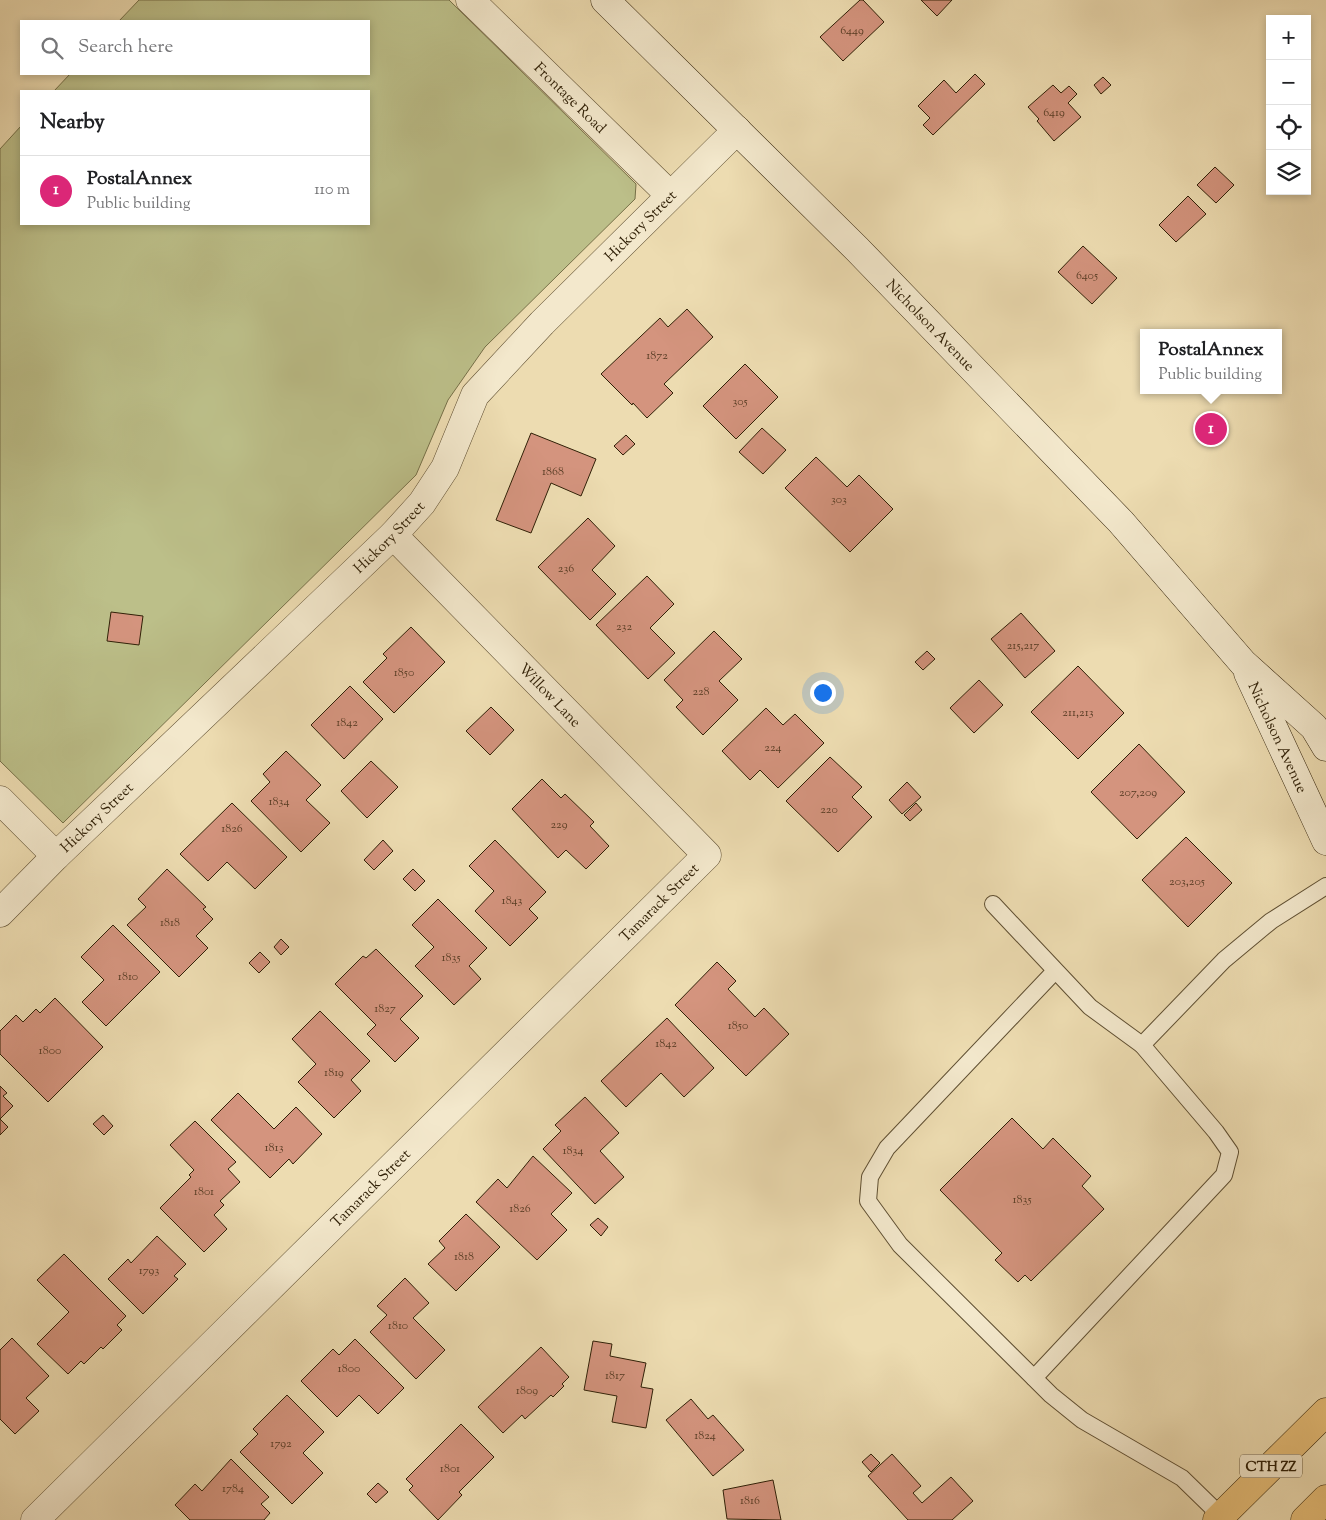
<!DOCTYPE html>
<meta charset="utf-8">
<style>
:root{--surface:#fff;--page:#f6f6f6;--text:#202124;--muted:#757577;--line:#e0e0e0;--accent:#db2777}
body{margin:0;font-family:"Sorts Mill Goudy",serif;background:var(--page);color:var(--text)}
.controls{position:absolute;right:15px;top:15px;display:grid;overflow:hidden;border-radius:0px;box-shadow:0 2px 8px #0003}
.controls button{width:45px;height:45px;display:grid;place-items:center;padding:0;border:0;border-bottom:1px solid var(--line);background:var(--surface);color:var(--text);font:25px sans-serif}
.you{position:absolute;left:822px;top:692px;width:18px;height:18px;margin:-12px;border:4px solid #fff;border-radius:50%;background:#1a73e8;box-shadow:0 0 0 8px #1a73e833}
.badge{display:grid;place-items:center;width:32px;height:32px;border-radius:50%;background:var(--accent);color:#fff;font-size:16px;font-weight:700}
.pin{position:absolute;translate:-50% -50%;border:2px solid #fff;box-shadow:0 1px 5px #0006}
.popup{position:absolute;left:1140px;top:329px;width:142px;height:65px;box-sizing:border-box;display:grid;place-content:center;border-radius:0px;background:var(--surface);filter:drop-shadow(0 1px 4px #0005);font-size:16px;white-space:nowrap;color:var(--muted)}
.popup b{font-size:19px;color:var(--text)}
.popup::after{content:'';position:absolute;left:50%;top:100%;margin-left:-10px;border:10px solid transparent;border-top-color:var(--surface)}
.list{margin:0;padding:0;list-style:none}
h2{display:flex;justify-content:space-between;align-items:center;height:65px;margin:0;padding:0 20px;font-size:21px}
h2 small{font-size:16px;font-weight:400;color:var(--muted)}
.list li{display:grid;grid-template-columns:32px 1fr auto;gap:15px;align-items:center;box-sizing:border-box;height:70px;padding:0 20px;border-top:1px solid var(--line)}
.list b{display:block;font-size:19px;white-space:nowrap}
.list p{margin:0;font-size:16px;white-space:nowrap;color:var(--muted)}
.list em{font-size:16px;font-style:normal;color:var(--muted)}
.icon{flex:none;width:28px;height:28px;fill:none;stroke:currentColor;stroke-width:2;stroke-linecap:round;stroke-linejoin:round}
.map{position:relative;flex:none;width:1326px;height:1520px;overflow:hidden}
.search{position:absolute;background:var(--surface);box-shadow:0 2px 8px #0003;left:20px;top:20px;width:350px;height:55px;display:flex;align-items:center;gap:12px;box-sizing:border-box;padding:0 18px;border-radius:0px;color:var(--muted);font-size:19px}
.panel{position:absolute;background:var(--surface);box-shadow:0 2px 8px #0003;left:20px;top:90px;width:350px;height:135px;border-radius:0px}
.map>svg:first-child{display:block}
.green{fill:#bcbf89;stroke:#767048}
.building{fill:#d4947e;stroke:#302007}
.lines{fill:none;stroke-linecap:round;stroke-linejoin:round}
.lane-casing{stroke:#5f4f32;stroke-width:18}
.street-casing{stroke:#5f4f32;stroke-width:29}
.secondary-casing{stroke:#302007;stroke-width:29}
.primary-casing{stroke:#302007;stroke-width:29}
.lane{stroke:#f3e8cc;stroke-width:16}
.street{stroke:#f3e8cc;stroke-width:28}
.secondary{stroke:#f3e8cc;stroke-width:28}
.primary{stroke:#e6be78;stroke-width:28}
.labels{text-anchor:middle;stroke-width:5;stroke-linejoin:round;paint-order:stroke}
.number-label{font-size:12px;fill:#593d25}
.shield{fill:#f3e8cc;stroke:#6a5c42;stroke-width:1}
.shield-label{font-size:14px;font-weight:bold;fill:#302007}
.street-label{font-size:15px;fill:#302007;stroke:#f3e8cc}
</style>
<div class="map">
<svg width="1326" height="1520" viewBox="0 0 1326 1520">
<rect width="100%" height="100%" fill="#eddcb1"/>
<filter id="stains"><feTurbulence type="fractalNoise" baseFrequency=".004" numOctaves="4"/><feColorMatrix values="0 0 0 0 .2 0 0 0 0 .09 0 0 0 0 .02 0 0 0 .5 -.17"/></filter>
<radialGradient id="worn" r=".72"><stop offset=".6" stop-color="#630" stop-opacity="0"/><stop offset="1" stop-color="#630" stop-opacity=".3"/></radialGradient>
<!-- green -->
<polygon class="green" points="139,0 449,0 636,184 635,199 485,347 448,400 416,475 63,823 0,761 0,149 21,126 21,224 369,224 369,91 54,91 70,74 369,74 369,21 119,21"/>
<!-- building -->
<g class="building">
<polygon points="860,0 863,0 884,22 843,61 820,37"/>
<polygon points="921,0 952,0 937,16"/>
<polygon points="975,74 985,84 933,135 923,125 930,118 918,106 944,80 956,93"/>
<polygon points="1103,77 1111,85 1101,94 1094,85"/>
<polygon points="1053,85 1061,93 1069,86 1077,94 1068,103 1081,117 1054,141 1037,121 1039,119 1028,107"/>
<polygon points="1215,167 1234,185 1216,203 1197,185"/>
<polygon points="1188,196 1206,214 1176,242 1159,225"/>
<polygon points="1083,246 1117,278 1092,304 1058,272"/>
<polygon points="687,309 713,337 664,384 673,393 647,418 633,403 632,405 601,374 660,318 668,327"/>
<polygon points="745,364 778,397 736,439 703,406"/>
<polygon points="762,428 786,450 763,474 739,452"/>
<polygon points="531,433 596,459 581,496 551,483 531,533 496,520"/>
<polygon points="626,435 635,444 623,455 614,446"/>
<polygon points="816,457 847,487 859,475 893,509 850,552 785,488"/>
<polygon points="588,518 615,546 592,570 616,594 590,620 538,567"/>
<polygon points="647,576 674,604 650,628 675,653 648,679 596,625"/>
<polygon points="111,612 143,616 139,645 107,641"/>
<polygon points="1021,613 1055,651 1025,678 991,639"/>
<polygon points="411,627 445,662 394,713 363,682 387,658 383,654"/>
<polygon points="714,631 742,659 719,681 738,700 703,735 676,707 683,700 664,680"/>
<polygon points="927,651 935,659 923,670 915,662"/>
<polygon points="1078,666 1124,713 1078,759 1031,712"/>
<polygon points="979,680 1003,705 974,733 950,708"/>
<polygon points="350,686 383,719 344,759 311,725"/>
<polygon points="491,707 514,730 490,755 466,731"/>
<polygon points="766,708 783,725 795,714 824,743 778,788 760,770 750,780 722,751"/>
<polygon points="1139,744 1185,792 1137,839 1091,792"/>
<polygon points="286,751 321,785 306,800 330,823 301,852 251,801 270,782 263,774"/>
<polygon points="830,757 862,787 852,797 872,817 838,852 786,801"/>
<polygon points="371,761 398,787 367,818 341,791"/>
<polygon points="542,779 561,798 565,794 594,822 590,826 609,846 586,869 566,850 558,858 512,809"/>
<polygon points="907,782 921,797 902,814 889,800"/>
<polygon points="232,803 287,857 255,889 227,862 208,881 180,854"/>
<polygon points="916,803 922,810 910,821 904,815"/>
<polygon points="1186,837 1232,883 1188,927 1142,880"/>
<polygon points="383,840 393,851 374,870 364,860"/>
<polygon points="495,840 546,892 529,909 538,918 510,946 475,911 494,891 469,866"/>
<polygon points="167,869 206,907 203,909 213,919 196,936 208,948 179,977 127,925 146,907 138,899"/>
<polygon points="413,869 425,881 415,891 403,879"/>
<polygon points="438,899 487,948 469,966 481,979 454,1005 415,966 434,947 412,925"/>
<polygon points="113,925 160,972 106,1026 82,1002 104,980 81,957"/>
<polygon points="281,939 289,947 281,955 274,947"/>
<polygon points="376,949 423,996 400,1019 419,1038 395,1062 367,1034 376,1025 335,984 363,956 366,958"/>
<polygon points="260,952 270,962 259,973 249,963"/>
<polygon points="717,962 736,981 728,989 755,1017 764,1008 789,1034 746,1076 675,1005"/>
<polygon points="55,998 103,1047 48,1102 0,1054 0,1031 16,1015 23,1022 36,1009 40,1013"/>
<polygon points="320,1011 370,1061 351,1080 361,1091 334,1118 298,1082 316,1064 292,1039"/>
<polygon points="667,1018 714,1068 684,1097 661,1073 626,1107 601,1081"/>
<polygon points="0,1086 7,1093 3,1096 13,1106 0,1119"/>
<polygon points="238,1093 274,1129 296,1107 322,1134 293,1164 289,1159 270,1178 211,1120"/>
<polygon points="585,1097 619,1133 600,1151 624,1177 595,1204 543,1149 561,1131 555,1125"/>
<polygon points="103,1115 113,1126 104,1135 93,1124"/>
<polygon points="1012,1118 1043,1149 1053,1138 1091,1176 1082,1186 1104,1209 1031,1281 1025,1275 1018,1282 995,1260 1002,1253 940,1190"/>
<polygon points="0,1119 8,1127 0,1135"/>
<polygon points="195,1121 236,1162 228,1169 240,1182 220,1201 224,1205 214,1215 227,1229 204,1252 160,1208 191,1177 189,1175 194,1170 170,1145"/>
<polygon points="533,1156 572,1193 551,1214 567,1230 537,1260 476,1202 498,1179 507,1188"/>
<polygon points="466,1214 500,1247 456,1291 428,1264 445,1248 439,1241"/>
<polygon points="598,1218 608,1227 601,1236 590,1225"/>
<polygon points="157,1236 186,1264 174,1276 178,1279 143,1314 108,1279 128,1259 131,1263"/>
<polygon points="64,1254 126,1316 117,1325 122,1330 103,1349 101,1347 84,1364 81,1361 68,1374 37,1344 69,1312 37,1280"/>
<polygon points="405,1278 429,1303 413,1318 445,1350 416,1379 370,1332 387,1315 377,1306"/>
<polygon points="12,1338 49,1376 26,1398 39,1411 15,1434 0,1419 0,1350"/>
<polygon points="355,1339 404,1388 378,1414 359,1395 337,1417 301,1381 333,1349 339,1355"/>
<polygon points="593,1341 612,1344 610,1356 646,1363 641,1387 653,1389 646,1428 612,1422 617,1396 584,1390"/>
<polygon points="541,1347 569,1377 562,1384 564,1386 553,1397 551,1395 525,1419 522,1415 503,1433 478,1407"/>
<polygon points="287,1395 324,1432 303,1453 323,1473 292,1504 240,1452 258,1434 253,1429"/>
<polygon points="691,1399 708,1419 713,1415 744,1450 713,1476 666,1420"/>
<polygon points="461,1424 494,1457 459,1492 462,1495 438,1520 409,1490 413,1486 406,1479"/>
<polygon points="871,1454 880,1463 871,1472 862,1462"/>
<polygon points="892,1454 921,1486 913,1493 922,1503 951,1477 973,1501 952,1520 908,1520 868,1476"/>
<polygon points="231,1459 269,1497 261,1504 270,1513 264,1520 190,1520 175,1505 195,1484 202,1491"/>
<polygon points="773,1480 781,1520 727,1519 723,1490"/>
<polygon points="378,1483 388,1492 376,1503 367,1494"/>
</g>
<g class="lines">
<defs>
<g id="lane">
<polyline points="993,904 1090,1007 1142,1045 1224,960 1271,921 1326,886"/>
<polyline points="1055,971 887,1148 870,1177 868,1201 900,1245 1051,1395 1082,1420 1182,1478 1221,1516"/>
<polyline points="1034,1378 1224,1175 1230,1152 1216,1132 1142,1045"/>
</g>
<g id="street">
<path id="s1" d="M 470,0 L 670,195"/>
<polyline points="0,800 56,856"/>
<path id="s2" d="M 0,913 L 56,856 L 393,535 L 422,503 L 445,468 L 475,395 L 542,323 L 737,130"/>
<path id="s3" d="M 35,1520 L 707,855 L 393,535"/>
</g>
<g id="secondary">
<path id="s4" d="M 605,0 L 857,249 L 1121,522 L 1243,663 L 1314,727 L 1326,747"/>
<path id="s5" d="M 1248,673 L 1326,841"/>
</g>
<g id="primary">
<polyline points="1217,1520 1326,1412"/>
<polyline points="1305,1520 1326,1499"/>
</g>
</defs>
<!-- lane casing -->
<use href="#lane" class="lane-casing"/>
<!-- street casing -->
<use href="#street" class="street-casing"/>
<!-- secondary casing -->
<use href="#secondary" class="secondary-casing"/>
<!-- primary casing -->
<use href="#primary" class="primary-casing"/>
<!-- lane -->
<use href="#lane" class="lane"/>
<!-- street -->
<use href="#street" class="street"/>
<!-- secondary -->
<use href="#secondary" class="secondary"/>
<!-- primary -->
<use href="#primary" class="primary"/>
</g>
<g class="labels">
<!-- number labels -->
<g class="number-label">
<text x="852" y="34">6449</text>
<text x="1054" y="116">6419</text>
<text x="1087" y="279">6405</text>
<text x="657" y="359">1872</text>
<text x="740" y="405">305</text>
<text x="553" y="475">1868</text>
<text x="839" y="503">303</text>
<text x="566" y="572">236</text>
<text x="624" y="630">232</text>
<text x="1023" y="649">215,217</text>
<text x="404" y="676">1850</text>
<text x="701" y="695">228</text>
<text x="1078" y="716">211,213</text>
<text x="347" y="726">1842</text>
<text x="773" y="751">224</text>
<text x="1138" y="796">207,209</text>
<text x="279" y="805">1834</text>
<text x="829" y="813">220</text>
<text x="559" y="828">229</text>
<text x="232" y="832">1826</text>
<text x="1187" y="885">203,205</text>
<text x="512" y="904">1843</text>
<text x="170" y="926">1818</text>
<text x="451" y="961">1835</text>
<text x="128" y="980">1810</text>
<text x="385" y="1012">1827</text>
<text x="738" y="1029">1850</text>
<text x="666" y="1047">1842</text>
<text x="50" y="1054">1800</text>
<text x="334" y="1076">1819</text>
<text x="274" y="1151">1813</text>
<text x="573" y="1154">1834</text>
<text x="204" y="1195">1801</text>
<text x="1022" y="1203">1835</text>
<text x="520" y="1212">1826</text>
<text x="464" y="1260">1818</text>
<text x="149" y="1274">1793</text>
<text x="398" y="1329">1810</text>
<text x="349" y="1372">1800</text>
<text x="615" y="1379">1817</text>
<text x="527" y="1394">1809</text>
<text x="705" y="1439">1824</text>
<text x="281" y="1447">1792</text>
<text x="450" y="1472">1801</text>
<text x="233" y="1492">1784</text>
<text x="750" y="1504">1816</text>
</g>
<!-- shield labels -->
<rect class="shield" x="1240" y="1454.5" width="62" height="23" rx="4"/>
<g class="shield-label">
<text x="1271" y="1471">CTH ZZ</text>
</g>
<!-- street labels -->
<g class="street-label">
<text dy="5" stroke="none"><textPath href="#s1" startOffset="140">Frontage Road</textPath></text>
<text dy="5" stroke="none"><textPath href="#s2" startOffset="946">Hickory Street</textPath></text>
<text dy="5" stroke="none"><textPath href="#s4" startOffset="460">Nicholson Avenue</textPath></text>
<text dy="5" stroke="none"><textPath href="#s2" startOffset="541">Hickory Street</textPath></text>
<text transform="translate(550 695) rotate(46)" y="5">Willow Lane</text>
<text dy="5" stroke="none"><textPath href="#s5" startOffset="71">Nicholson Avenue</textPath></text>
<text dy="5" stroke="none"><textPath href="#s2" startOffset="136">Hickory Street</textPath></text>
<text dy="5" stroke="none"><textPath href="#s3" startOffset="878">Tamarack Street</textPath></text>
<text dy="5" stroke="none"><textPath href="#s3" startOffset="472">Tamarack Street</textPath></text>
</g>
</g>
<rect width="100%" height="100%" filter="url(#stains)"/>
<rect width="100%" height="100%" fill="url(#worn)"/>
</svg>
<div class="controls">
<button>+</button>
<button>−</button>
<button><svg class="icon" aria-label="locate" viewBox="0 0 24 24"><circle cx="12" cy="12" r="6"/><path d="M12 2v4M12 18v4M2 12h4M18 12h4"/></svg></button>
<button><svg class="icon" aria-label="layers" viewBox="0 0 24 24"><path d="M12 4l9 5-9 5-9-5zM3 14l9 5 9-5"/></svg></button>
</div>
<div class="you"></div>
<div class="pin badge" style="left:1211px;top:429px">1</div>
<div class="popup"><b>PostalAnnex</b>Public building</div>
<div class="search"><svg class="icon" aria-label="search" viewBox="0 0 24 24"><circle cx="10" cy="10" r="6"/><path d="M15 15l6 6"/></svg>Search here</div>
<section class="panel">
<h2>Nearby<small></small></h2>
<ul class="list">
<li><span class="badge">1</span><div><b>PostalAnnex</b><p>Public building</p></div><em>110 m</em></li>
</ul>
</section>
</div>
